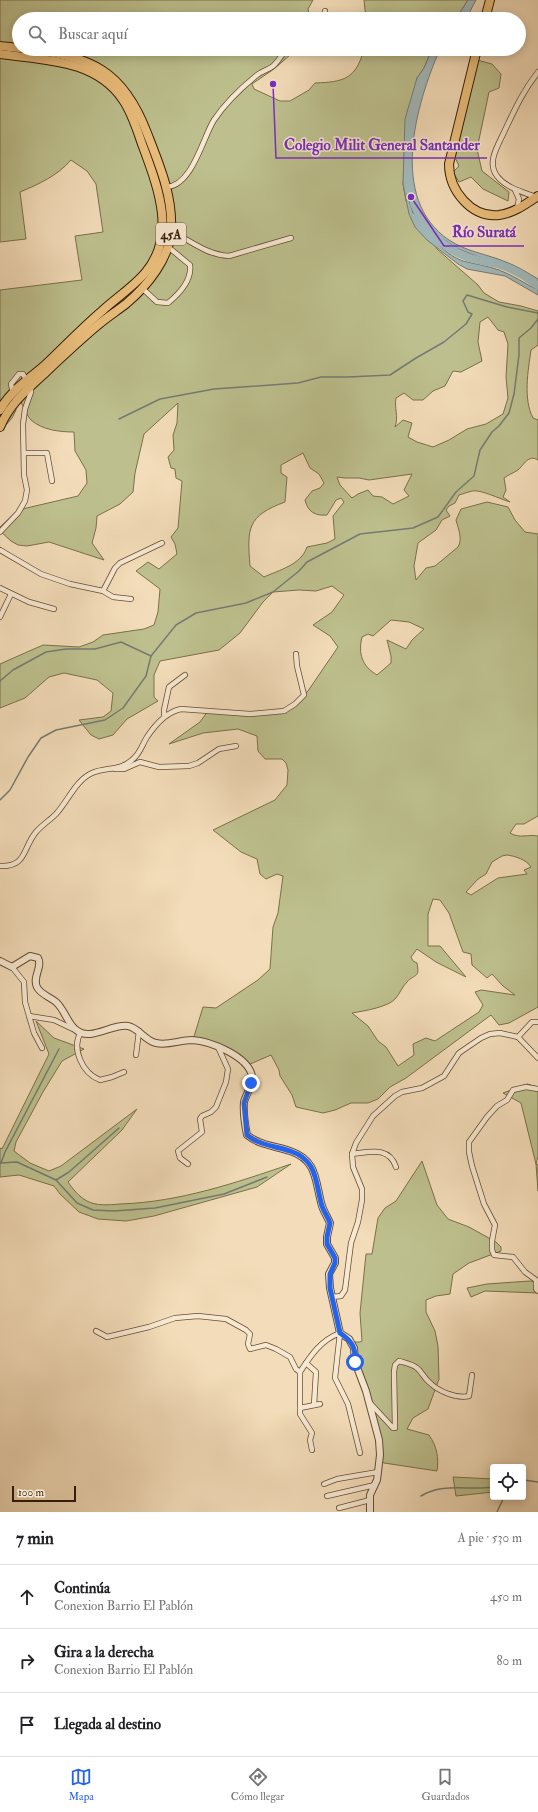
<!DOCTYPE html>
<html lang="es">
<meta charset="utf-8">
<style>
:root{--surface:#fff;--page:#f6f6f6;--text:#202124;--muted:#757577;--line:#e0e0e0;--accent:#2563eb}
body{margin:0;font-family:"IM FELL Double Pica",serif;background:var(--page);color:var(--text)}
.controls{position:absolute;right:12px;bottom:12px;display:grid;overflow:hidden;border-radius:4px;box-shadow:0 2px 10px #0003}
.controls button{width:36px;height:36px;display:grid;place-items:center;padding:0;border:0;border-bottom:1px solid var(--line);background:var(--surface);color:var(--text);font:20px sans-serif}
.scale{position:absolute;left:12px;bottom:10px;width:64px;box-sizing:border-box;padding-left:4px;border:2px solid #361f06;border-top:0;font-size:11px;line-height:14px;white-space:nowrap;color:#361f06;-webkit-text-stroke:3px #f7e8d2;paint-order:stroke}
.stop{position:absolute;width:12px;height:12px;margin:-9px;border:3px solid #2563eb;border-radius:50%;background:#fff}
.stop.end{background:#2563eb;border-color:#fff;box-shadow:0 1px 4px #0008}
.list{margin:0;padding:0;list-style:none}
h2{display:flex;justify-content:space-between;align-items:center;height:52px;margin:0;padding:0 16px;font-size:17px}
h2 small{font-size:13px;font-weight:400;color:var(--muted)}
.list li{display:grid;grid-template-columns:26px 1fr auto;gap:12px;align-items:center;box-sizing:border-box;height:64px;padding:0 16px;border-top:1px solid var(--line)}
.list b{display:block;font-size:15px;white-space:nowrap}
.list p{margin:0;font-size:13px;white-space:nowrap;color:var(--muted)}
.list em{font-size:13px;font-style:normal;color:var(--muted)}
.icon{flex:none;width:22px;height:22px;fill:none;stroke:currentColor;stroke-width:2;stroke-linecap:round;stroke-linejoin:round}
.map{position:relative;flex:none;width:538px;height:1512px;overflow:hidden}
.search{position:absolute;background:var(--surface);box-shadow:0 2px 10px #0003;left:12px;right:12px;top:12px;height:44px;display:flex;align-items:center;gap:10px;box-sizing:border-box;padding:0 14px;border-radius:22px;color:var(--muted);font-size:15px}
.sheet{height:244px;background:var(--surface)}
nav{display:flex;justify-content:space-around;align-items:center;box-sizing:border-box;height:56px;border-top:1px solid var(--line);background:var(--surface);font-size:11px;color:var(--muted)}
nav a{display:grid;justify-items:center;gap:2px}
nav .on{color:var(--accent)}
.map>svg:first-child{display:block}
.green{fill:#bdc08e;stroke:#7a704a;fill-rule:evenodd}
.water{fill:#a1b9bb;stroke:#767b73}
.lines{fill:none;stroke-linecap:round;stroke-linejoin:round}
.shore{stroke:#6c6c60;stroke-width:1}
.stream{stroke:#767b73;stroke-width:1.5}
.river{stroke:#a1b9bb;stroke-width:8}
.minor-casing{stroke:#654e33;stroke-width:6}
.tertiary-casing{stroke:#654e33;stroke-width:8}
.trunk-casing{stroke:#361f06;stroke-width:10}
.minor{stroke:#f7e8d2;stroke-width:4.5}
.tertiary{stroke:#f7e8d2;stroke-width:6}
.trunk{stroke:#eabe7c;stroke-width:8}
.route{stroke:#2563eb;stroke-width:5}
.labels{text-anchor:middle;stroke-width:3;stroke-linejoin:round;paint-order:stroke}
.shield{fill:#f7e8d2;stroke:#705b43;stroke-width:1}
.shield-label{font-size:13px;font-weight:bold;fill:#361f06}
.leader{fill:none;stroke:#7b2cbf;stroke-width:1.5}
.callout-dot{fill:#7b2cbf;stroke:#f7e8d2;stroke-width:1.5}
.callout-label{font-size:15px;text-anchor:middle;font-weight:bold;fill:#7b2cbf;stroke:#f7e8d2;stroke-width:3;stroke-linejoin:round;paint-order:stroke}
</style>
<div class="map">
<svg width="538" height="1512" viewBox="0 0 538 1512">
<rect width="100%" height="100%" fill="#f3dcb9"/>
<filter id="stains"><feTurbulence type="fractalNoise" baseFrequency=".005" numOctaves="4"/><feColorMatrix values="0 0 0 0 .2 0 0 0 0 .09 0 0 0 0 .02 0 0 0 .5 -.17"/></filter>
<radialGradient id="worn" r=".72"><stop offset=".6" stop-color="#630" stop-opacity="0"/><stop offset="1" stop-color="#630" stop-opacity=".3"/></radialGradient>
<!-- green -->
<g class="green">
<path d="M 0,0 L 313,0 L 308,9 L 310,19 L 19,19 L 19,49 L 285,49 L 290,55 L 274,69 L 252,84 L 254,89 L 280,101 L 290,101 L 309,90 L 315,83 C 344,82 356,79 364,49 L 432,49 L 424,68 L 417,78 L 405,168 L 403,184 L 406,201 L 437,249 L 478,285 L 484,293 L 499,302 L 521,306 L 538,311 L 538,345 L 531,350 C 528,371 523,399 533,418 L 538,420 L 538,460 C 528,454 524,465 518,470 C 513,473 508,475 504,478 L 506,490 L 503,497 L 510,502 C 500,499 480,489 472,491 C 468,492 463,494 459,495 L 455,503 L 449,506 L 446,510 L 450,516 L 442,520 L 436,530 L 418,543 L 414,566 L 416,580 L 426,568 L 435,566 L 458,547 C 463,539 458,528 456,520 L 461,509 L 487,502 L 508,507 L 515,520 L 525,532 L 538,534 L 538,816 L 524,824 L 516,824 L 510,833 C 520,839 528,834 538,836 L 538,1007 L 509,1023 L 499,1025 L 491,1015 L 406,1078 L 390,1087 L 378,1099 L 368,1103 L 351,1103 L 335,1110 L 323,1113 L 296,1107 L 292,1095 L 280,1076 L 279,1070 L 271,1055 L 248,1065 L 240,1057 L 193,1040 L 203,1007 L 216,1008 L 258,980 L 270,969 L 273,927 L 278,913 L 283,876 L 277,874 L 266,879 L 260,874 L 257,859 L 241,852 L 213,830 L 275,800 L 287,785 L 288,770 L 286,763 L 282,759 L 265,759 L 258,751 L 257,736 L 238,729 L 203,733 L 169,744 L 200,722 L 208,711 L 235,713 L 284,711 L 308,691 L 338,647 L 330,636 L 313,625 L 332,612 L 344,595 L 332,586 L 316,591 L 299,590 L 273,592 L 263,602 L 240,633 L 219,650 L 160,661 L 154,675 L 154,697 L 158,701 L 127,719 L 113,735 L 99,739 L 91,735 L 79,720 L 103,717 L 111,711 L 113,693 L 97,680 L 64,673 L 49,677 L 25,698 L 0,708 L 0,664 L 43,645 L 79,647 L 93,642 L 103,635 L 144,629 L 154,625 L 158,612 L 160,589 L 136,571 L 148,562 L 159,569 L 177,554 L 175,544 L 171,537 L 178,528 L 182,481 L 176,478 L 175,469 L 171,468 L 168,457 L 174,450 L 173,435 L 177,423 L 178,403 L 144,434 L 135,473 L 133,492 L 120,504 L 97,516 L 96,528 L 92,543 L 104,560 L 49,542 L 27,546 L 18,545 L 11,541 L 0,531 L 0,527 L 18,510 L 78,496 L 87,483 L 86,470 L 75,451 L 74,432 C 60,432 42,430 31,420 C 25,413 20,399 16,391 L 16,410 L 12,418 L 0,432 L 0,290 L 82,280 L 75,236 L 103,232 L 96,184 L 87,171 L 71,160 C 57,176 39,184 20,192 L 26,239 L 0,242 ZM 488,317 L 498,330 L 504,332 L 508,344 L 506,377 L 508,398 L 503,414 L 486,424 L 467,429 L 449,440 L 433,447 L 417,442 L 408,437 L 412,423 L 403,420 L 395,427 C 399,416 394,408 396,398 L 404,393 L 413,400 L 423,400 L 433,391 L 445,386 L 453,371 L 461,372 L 482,361 L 478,342 L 480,322 ZM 303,453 L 310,468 L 319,474 L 324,483 L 320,488 L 312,491 L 305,500 C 308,512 315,516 327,515 L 336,500 L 341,498 L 344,502 L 333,516 L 335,539 L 327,543 L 307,547 C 301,565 279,570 264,577 L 250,566 C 247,528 247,516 285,502 L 287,477 L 281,473 L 281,465 ZM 412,474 L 404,490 L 409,496 L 393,504 L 382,497 L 373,496 L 368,490 L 358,494 L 352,498 L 340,485 L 337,477 L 345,478 L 359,478 L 369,480 ZM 391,620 L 409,622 L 424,629 L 412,640 L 406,649 L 387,640 L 391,656 L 391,663 L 377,675 C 362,666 358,654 362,637 L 368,634 L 373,636 ZM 507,855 C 515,856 527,860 531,867 L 524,870 L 527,874 L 498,878 L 471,895 L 466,892 L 478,879 L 486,874 L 492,862 L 502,856 ZM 433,899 L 440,900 L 449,913 L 463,952 L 471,954 L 472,965 L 487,978 L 492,974 L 503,986 L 515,995 L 481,990 L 475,992 L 483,1005 L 479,1012 L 435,1041 L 426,1038 L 413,1044 L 414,1055 L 398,1066 L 386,1047 L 378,1041 L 368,1026 L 352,1013 C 364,1011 389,1007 396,998 C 400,993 402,987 407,982 C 415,973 420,979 417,963 L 413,961 L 411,957 L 417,949 L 436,962 L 466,977 L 440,946 L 428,946 L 428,914 Z"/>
<polygon points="364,0 468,0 456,19 366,19"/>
<polygon points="477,60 492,64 501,74 499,88 489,92 477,149 482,171 509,192 508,201 483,189 471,177 459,182 453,172 459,166 453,153"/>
<path d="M 36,1021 L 54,1038 L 84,1049 L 62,1061 L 43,1092 L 16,1142 L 14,1151 L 30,1163 L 49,1171 L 61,1166 L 137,1109 L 122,1130 L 68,1182 C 73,1189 78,1196 87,1201 C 96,1206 109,1205 120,1204 C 180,1202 235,1183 291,1164 L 257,1187 L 154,1216 L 126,1221 L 98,1219 L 79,1212 L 60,1194 L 54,1186 L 19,1175 L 0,1177 L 0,1148 L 2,1149 L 49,1054 Z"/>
<polygon points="527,1084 538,1087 538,1156 536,1164 538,1165 538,1191 536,1164 521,1103 503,1093"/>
<path d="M 422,1161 L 437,1205 L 448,1219 L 469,1227 L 496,1242 L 501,1247 L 501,1251 L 469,1263 L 453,1274 L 450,1294 L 436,1296 L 426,1300 L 426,1312 L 435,1331 L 438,1346 L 439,1379 L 428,1409 L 413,1418 L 407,1429 L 429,1435 C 437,1447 439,1457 437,1471 L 384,1463 L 379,1460 L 378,1447 L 352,1342 L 360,1342 L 362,1341 L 360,1313 L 366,1254 L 372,1254 L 378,1218 L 385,1208 L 396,1201 Z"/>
<polygon points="530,1281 538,1282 538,1293 485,1291 471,1297 467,1288 487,1284"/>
<polygon points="453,1477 493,1479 493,1492 456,1496"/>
</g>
<!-- water -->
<g class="water">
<polygon points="468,0 476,0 466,19 456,19"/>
<path d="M 432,49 L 440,49 C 416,104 388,199 449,240 C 467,252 487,254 506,262 C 517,266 528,273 538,279 L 538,282 L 508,265 L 479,257 L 456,248 L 431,230 L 417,212 C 427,232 441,253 463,261 C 475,264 488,266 499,270 C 513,275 525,284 538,290 L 538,295 L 505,276 L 467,269 L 458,264 L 427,240 L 415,227 L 409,214 L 403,184 L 405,119 L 417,78 L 424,68 Z"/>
</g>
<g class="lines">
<!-- shore -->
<polygon class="shore" points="411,197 413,198 419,211 416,215 413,213 409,200"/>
<!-- stream -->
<g class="stream">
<polyline points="119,419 160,399 214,389 298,383 321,377 348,377 390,375 416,358 444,342 466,324 472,314 468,312 463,301 467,295 507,307 538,313"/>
<polyline points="0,681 13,670 46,652 66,649 95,649 121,642 151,656"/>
<polyline points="0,800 10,790 28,757 41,738 56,730 105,720 123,708 146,676 151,656 176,625 196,613 246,603 273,592 299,571 307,562 360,534 413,528 438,517 456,492 474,476 480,450 492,432 499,426 509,413 514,394 519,355 519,338 531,328 538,319"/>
<polyline points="0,1163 17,1162 56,1180 77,1203 93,1210 114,1211 155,1208 224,1194 267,1177"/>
<polyline points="1,1163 5,1152 59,1049"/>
<polyline points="56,1180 69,1172 119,1128"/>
<polyline points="523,1480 538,1482"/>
<path d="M 421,1496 C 443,1482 469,1491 493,1487"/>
<polyline points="497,1512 504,1497"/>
</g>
<!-- river -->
<path class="river" d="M 414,204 C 422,227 444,249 467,257 C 477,261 487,261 497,264 C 511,268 527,277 538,286"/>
<defs>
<g id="minor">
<polyline points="324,19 325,11"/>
<path d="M 166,187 C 192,187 203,137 214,120 C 226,102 241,88 257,75 C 262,71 268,70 273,66 C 278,62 282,55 286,49"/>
<polyline points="515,190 519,199 517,209"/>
<path d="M 536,197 C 523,192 506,188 497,176 C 486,162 499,144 505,130 C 515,109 523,91 538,72"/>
<path d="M 171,231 C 191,241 207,255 229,256 L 291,238"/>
<path d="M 142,288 L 157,302 L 168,303 C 179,294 192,280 190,265 L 167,246"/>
<polyline points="13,393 11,384 19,374 23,374 27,381"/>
<polyline points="24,453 47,453 52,481"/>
<polyline points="0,532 18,513 25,501 27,490 24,475 23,424 25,409 31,392 31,386"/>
<polyline points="0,550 41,574 70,584 103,591 115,568 120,563 162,543"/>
<polyline points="0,588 29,602 54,609"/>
<polyline points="103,591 113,597 131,599"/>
<polyline points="0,617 11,594"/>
<polyline points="164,716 164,710 169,687 185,675"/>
<polyline points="115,769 124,769 140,762 159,767 189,766 198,763 219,749 236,746"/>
<path d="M 0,866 C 27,867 22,849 36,832 C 42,825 50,820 56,814 C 68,801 76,780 92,773 C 105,767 120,771 132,760 C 140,754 142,745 147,737 C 155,725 166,712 181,709 L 250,714 L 284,711 L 295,704 L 304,695 L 297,666 L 296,654"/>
<polyline points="12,967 24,982 25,1002 34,1033 42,1048"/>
<polyline points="29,1016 54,1020 73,1029"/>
<path d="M 81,1032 C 71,1048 82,1073 100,1080 L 112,1077 L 124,1072"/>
<polyline points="518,1037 532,1022 538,1022"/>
<polyline points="136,1055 139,1031"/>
<polyline points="538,1089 526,1087 513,1090 507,1100 497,1106 487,1117 469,1142 469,1152 472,1166 484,1204 495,1225 492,1241 492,1250 494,1255 513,1257 525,1272 536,1280 536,1289 538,1291"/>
<path d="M 352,1154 C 370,1152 389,1146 396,1167"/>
<polyline points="188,1164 180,1158 178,1151 202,1132 200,1119 202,1116 211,1112 216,1107 226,1082 228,1069 218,1047"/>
<polyline points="332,1297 341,1296 345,1290 351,1243 358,1222 362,1200 362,1189 353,1167 352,1154 356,1143 373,1116 395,1096 402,1092 422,1088 444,1076 459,1053 481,1038 490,1034 500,1033 518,1037 538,1058"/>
<path d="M 96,1331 L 107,1337 L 149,1327 L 175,1318 L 198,1316 L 226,1319 L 246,1330 L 250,1334 L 248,1344 L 250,1349 L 266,1345 L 276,1349 L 290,1357 L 296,1369 L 300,1372 C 311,1355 321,1340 340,1333 L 335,1378 L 348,1404 L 360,1453"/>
<polyline points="306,1363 316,1372 314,1405"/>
<polyline points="300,1372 300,1414 312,1433 310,1440 312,1450"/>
<path d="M 370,1403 L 393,1428 L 395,1428 L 394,1372 L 395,1365 L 399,1361 C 405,1363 412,1364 417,1368 C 422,1372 424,1378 429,1382 C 438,1391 456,1399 469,1396 L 472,1375"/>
<polyline points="300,1408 320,1404"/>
<polyline points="324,1484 337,1479 378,1472"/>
<polyline points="327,1496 375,1485"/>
<polyline points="339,1508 370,1500"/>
</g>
<path id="tertiary" d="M 0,961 L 12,967 L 30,956 L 38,958 C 43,967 32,977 37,987 C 40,994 50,997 56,1002 C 64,1009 67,1022 75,1029 C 90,1043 112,1023 128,1026 C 139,1028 145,1041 156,1043 C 168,1046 180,1040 192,1040 C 210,1041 248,1056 252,1076 C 253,1085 246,1094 244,1102 C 243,1113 245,1125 247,1135 C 259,1145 275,1146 290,1151 C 318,1160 315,1182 322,1206 C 324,1212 328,1218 330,1223 L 327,1237 L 327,1244 L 335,1258 L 335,1263 L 329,1274 L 330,1288 L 340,1333 L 349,1339 L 354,1348 L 355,1362 L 366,1391 L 379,1440 L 380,1455 L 378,1472 L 377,1480 L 370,1495 L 370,1512"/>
<g id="trunk">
<polyline points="485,19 490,0"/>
<polyline points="0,46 19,48"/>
<path d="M 477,49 L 449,164 C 449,190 471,218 499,215 C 514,213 526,204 538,196"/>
<path d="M 0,54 C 43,60 96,59 123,100 C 132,113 137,130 142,144 C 157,185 178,235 145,273 C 132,288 116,298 102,311 C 82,328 64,347 45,365 C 29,379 10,391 0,410"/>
<path d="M 0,427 C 10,403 28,389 46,372 C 63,356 80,340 98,325 C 107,317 117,311 127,303 C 147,286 170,258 171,230 C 173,196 159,164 147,133 C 123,70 92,57 27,49"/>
</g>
</defs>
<!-- minor casing -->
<use href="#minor" class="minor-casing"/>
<!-- tertiary casing -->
<use href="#tertiary" class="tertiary-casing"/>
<!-- trunk casing -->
<use href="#trunk" class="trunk-casing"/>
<!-- minor -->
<use href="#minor" class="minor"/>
<!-- tertiary -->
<use href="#tertiary" class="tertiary"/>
<!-- trunk -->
<use href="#trunk" class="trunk"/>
</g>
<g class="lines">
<!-- route -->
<path class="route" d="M 251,1083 L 244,1103 L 247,1135 C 259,1145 275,1146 290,1151 C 318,1160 315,1182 322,1206 C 324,1212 328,1217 330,1223 L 327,1237 L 327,1244 L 335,1258 L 335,1263 L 330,1274 L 330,1288 L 340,1333 C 352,1341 356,1348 355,1362"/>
</g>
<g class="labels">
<!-- shield labels -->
<rect class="shield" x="156" y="223" width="30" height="22" rx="3"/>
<g class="shield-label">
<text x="171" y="239">45A</text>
</g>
</g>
<!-- callouts -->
<path class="leader" d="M273 84L276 158H487M411 197L444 246H524"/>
<g class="callout-dot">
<circle cx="273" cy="84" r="4"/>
<circle cx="411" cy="197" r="4"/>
</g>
<g class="callout-label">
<text x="382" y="150">Colegio Milit General Santander</text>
<text x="484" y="237">Río Suratá</text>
</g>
<rect width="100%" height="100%" filter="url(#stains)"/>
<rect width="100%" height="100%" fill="url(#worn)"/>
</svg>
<div class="controls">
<button><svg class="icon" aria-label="locate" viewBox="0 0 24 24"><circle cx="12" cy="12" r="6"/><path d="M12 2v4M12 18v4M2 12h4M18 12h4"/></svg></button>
</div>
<div class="scale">100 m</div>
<div class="stop" style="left:355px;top:1362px"></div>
<div class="stop end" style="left:251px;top:1083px"></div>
<div class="search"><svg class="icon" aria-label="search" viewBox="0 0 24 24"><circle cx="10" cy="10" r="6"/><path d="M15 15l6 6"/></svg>Buscar aquí</div>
</div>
<section class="sheet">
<h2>7 min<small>A pie · 530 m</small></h2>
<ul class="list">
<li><svg class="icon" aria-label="ahead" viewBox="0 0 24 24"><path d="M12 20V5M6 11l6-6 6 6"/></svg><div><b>Continúa</b><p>Conexion Barrio El Pablón</p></div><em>450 m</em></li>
<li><svg class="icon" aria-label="right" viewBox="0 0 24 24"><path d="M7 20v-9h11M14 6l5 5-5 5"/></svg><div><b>Gira a la derecha</b><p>Conexion Barrio El Pablón</p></div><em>80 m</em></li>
<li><svg class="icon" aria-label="arrive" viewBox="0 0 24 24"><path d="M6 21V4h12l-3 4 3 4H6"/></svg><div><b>Llegada al destino</b></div></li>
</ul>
</section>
<nav>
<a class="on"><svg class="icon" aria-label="map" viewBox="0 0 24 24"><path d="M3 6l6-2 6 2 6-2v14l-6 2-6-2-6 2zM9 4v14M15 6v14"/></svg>Mapa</a>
<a><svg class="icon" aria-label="directions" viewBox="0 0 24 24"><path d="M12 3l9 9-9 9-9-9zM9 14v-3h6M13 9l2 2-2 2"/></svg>Cómo llegar</a>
<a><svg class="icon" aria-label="saved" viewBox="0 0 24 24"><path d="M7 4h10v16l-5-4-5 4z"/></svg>Guardados</a>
</nav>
